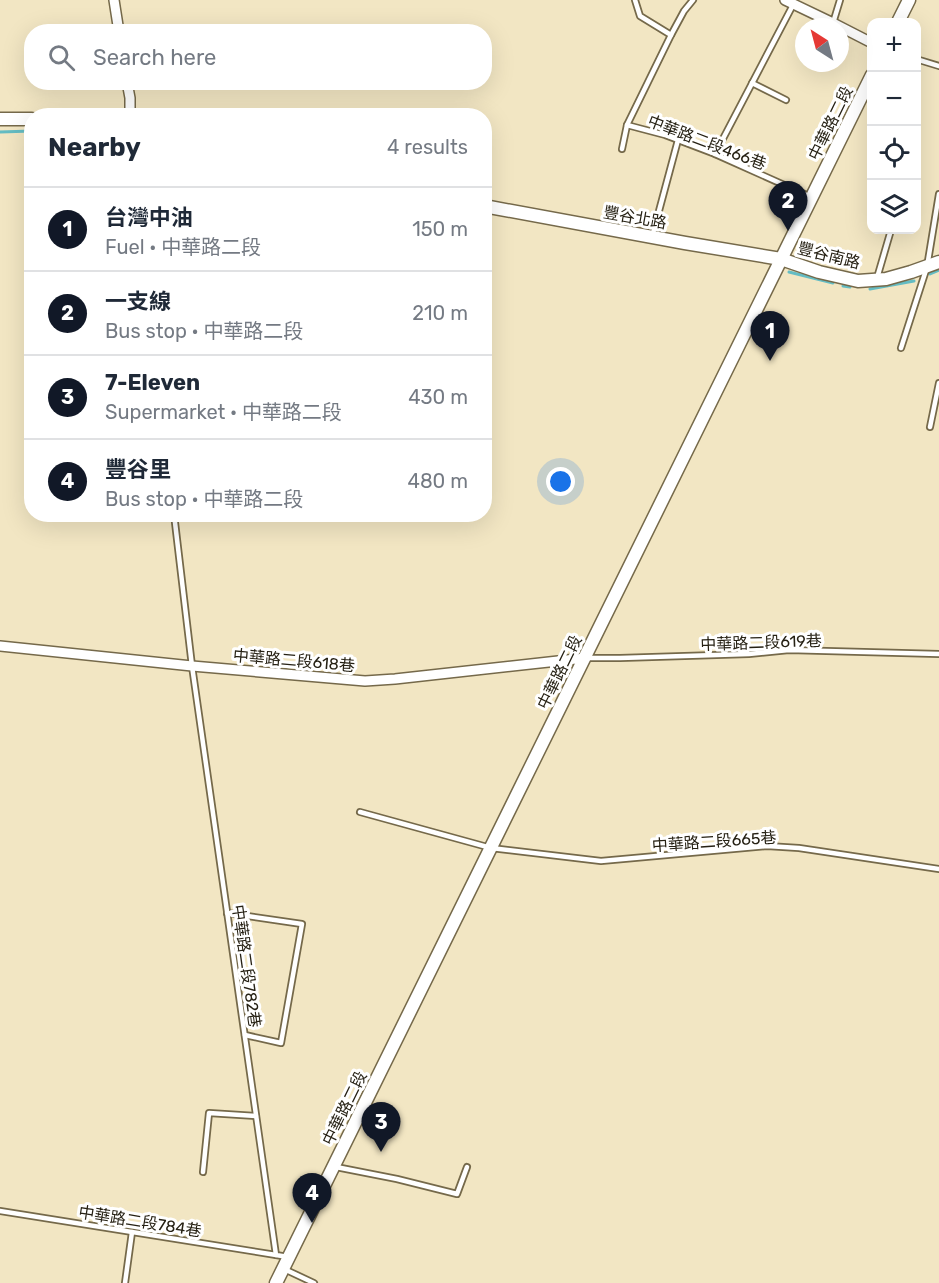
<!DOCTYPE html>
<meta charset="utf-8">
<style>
:root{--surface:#fff;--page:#f6f6f7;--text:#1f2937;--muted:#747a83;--line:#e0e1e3;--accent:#111827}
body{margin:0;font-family:Rubik,"Noto Sans TC",sans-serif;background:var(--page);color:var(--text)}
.controls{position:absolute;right:18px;top:18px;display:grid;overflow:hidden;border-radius:12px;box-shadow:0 6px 24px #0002}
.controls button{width:54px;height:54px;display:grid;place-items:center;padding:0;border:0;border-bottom:2px solid var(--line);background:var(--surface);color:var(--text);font:30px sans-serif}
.compass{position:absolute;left:795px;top:18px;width:54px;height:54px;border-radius:50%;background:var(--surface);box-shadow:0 6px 24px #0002;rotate:324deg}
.you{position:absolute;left:561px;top:482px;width:21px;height:21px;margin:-15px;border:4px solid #fff;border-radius:50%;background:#1a73e8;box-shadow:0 0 0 9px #1a73e833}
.badge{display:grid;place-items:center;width:39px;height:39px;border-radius:50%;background:var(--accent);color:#fff;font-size:20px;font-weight:700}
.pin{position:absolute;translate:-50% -50px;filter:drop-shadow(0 2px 3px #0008)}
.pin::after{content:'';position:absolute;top:32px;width:21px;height:18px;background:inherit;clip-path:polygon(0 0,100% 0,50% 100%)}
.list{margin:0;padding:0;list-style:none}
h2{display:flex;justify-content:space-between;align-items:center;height:78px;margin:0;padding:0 24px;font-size:26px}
h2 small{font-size:20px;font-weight:400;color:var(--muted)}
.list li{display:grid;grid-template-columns:39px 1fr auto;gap:18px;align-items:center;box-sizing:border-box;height:84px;padding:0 24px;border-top:2px solid var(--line)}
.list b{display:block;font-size:22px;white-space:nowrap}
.list p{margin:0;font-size:20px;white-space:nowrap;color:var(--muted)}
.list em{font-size:20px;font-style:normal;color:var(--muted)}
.icon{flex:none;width:33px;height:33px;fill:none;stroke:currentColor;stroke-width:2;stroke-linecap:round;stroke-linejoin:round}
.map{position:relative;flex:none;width:939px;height:1283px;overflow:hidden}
.search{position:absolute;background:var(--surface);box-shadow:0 6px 24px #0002;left:24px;top:24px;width:468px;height:66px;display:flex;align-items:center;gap:15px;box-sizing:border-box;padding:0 21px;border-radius:24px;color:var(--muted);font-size:22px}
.panel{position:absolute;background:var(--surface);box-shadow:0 6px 24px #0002;left:24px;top:108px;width:468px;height:414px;border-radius:24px}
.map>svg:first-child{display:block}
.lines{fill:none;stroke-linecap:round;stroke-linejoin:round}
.stream{stroke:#64bcc3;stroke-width:3}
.service-casing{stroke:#75694a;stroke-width:8}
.minor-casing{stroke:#75694a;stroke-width:12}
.tertiary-casing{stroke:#75694a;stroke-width:15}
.service{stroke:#fff;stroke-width:4.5}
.minor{stroke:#fff;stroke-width:9}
.tertiary{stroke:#fff;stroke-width:12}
.labels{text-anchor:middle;stroke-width:6;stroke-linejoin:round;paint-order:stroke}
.street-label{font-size:16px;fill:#262114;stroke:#fff}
</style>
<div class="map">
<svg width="939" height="1283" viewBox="0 0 939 1283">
<rect width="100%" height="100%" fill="#f2e6c3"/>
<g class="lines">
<!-- stream -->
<g class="stream">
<polyline points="0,132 32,131"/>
<polyline points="789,272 833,283"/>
<polyline points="930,274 939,270"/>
<polyline points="843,286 850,287"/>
<polyline points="870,289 914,281"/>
</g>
<defs>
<g id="service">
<polyline points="635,0 640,16 671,35"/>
<polyline points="833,23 840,0"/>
<polyline points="916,59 939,66"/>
<polyline points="752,83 786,100"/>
<polyline points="627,125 665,135 715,154 811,197"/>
<polyline points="622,149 627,125 671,35 684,11 693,0"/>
<polyline points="715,154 793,5"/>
<polyline points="652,237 678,140"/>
<polyline points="877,278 891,230"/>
<polyline points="901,348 927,267 939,194"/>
<polyline points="930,427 939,383"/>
<polyline points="174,514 192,666 276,1255 288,1257"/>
<polyline points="585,658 620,658 749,654 789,650 939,654"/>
<polyline points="360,812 491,848 601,861 767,846 799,848 939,869"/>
<polyline points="227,913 302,924 281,1043 245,1035"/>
<polyline points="336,1167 397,1179 457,1194 467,1167"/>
<polyline points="203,1172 209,1113 256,1116"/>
<polyline points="0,1211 276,1255"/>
<polyline points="284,1269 314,1283"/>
<polyline points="125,1283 132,1232"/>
</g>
<g id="minor">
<polyline points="114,0 119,32"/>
<polyline points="785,0 833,23 872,43"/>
<polyline points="127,82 130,98 130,116"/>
<polyline points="0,646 192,666 365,681 395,679 585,658"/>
</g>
<g id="tertiary">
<polyline points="898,22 909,0"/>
<polyline points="0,119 32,119"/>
<polyline points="484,206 685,243 781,259 819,272 858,281 886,279 911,272 939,262"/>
<polyline points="276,1283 872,75"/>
</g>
</defs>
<!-- service casing -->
<use href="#service" class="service-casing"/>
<!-- minor casing -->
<use href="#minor" class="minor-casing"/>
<!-- tertiary casing -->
<use href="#tertiary" class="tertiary-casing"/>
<!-- service -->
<use href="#service" class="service"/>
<!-- minor -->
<use href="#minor" class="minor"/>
<!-- tertiary -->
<use href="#tertiary" class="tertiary"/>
</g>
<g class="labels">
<!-- street labels -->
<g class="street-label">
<text transform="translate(830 123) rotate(-64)" y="6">中華路二段</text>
<text transform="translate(707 142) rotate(21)" y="6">中華路二段466巷</text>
<text transform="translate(635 217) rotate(10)" y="6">豐谷北路</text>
<text transform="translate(829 255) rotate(14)" y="6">豐谷南路</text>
<text transform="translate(761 642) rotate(-2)" y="6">中華路二段619巷</text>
<text transform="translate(294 660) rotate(5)" y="6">中華路二段618巷</text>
<text transform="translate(559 672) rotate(-64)" y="6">中華路二段</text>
<text transform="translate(714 841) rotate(-4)" y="6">中華路二段665巷</text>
<text transform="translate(247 966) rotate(82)" y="6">中華路二段782巷</text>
<text transform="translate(344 1108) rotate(-64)" y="6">中華路二段</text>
<text transform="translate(140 1221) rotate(9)" y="6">中華路二段784巷</text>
</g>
</g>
</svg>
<div class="controls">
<button>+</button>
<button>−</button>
<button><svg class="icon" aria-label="locate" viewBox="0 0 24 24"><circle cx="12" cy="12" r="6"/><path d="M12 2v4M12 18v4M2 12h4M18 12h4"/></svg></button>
<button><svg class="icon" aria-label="layers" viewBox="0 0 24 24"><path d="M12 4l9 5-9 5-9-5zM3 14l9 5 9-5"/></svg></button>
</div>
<svg class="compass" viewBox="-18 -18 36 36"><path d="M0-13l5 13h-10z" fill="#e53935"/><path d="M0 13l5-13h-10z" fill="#747a83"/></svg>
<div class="you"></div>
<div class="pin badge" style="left:770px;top:361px">1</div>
<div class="pin badge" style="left:788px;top:231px">2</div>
<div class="pin badge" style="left:381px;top:1152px">3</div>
<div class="pin badge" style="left:312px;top:1223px">4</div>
<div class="search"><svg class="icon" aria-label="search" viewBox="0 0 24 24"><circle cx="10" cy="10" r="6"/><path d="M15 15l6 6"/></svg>Search here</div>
<section class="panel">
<h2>Nearby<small>4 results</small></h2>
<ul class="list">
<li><span class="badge">1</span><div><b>台灣中油</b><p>Fuel · 中華路二段</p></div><em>150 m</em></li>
<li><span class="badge">2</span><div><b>一支線</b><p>Bus stop · 中華路二段</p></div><em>210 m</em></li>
<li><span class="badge">3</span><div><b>7-Eleven</b><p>Supermarket · 中華路二段</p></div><em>430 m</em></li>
<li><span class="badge">4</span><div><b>豐谷里</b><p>Bus stop · 中華路二段</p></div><em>480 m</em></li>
</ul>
</section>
</div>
